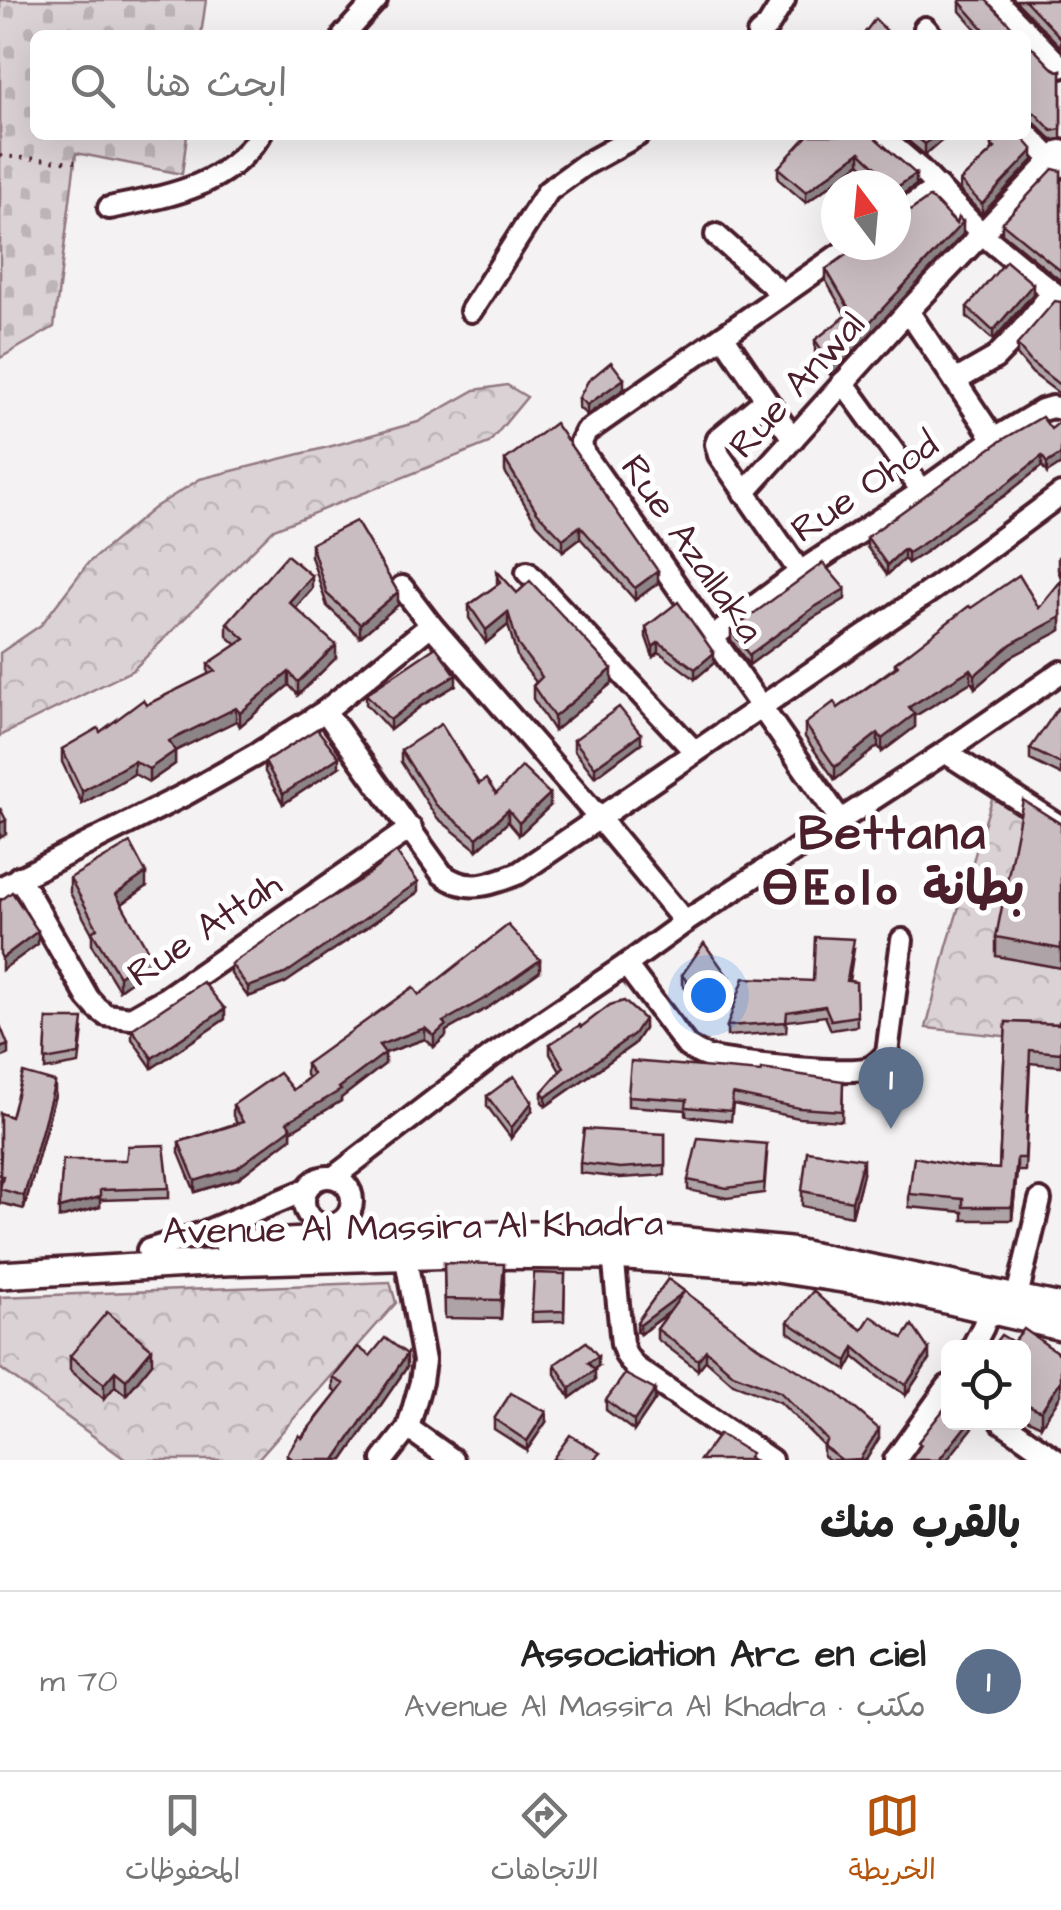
<!DOCTYPE html>
<html lang="ar">
<meta charset="utf-8">
<style>
:root{--surface:#fff;--page:#f6f6f6;--text:#222;--muted:#767676;--line:#e0e0e0;--accent:#b45309}
body{margin:0;font-family:"Architects Daughter","Playpen Sans Arabic","Noto Sans Tifinagh",sans-serif;background:var(--page);color:var(--text);direction:rtl}
.controls{position:absolute;right:30px;bottom:30px;display:grid;overflow:hidden;border-radius:15px;box-shadow:0 10px 40px #0002}
.controls button{width:90px;height:90px;display:grid;place-items:center;padding:0;border:0;border-bottom:2px solid var(--line);background:var(--surface);color:var(--text);font:50px sans-serif}
.compass{position:absolute;left:821px;top:170px;width:90px;height:90px;border-radius:50%;background:var(--surface);box-shadow:0 10px 40px #0002;rotate:344deg}
.you{position:absolute;left:708px;top:995px;width:35px;height:35px;margin:-25px;border:8px solid #fff;border-radius:50%;background:#1a73e8;box-shadow:0 0 0 15px #1a73e833}
.badge{display:grid;place-items:center;width:65px;height:65px;border-radius:50%;background:var(--accent);color:#fff;font-size:32px;font-weight:700}
.pin{position:absolute;translate:-50% -82px;filter:drop-shadow(0 2px 5px #0008)}
.pin::after{content:'';position:absolute;top:52px;width:35px;height:30px;background:inherit;clip-path:polygon(0 0,100% 0,50% 100%)}
.list{margin:0;padding:0;list-style:none}
h2{display:flex;justify-content:space-between;align-items:center;height:130px;margin:0;padding:0 40px;font-size:42px}
h2 small{font-size:32px;font-weight:400;color:var(--muted)}
.list li{display:grid;grid-template-columns:65px 1fr auto;gap:30px;align-items:center;box-sizing:border-box;height:180px;padding:0 40px;border-top:2px solid var(--line)}
.list b{display:block;font-size:38px;white-space:nowrap}
.list p{margin:0;font-size:32px;white-space:nowrap;color:var(--muted)}
.list em{font-size:32px;font-style:normal;color:var(--muted)}
.icon{flex:none;width:55px;height:55px;fill:none;stroke:currentColor;stroke-width:2;stroke-linecap:round;stroke-linejoin:round}
.map{position:relative;flex:none;width:1061px;height:1460px;overflow:hidden;direction:ltr}
.search{position:absolute;background:var(--surface);box-shadow:0 10px 40px #0002;left:30px;right:30px;top:30px;height:110px;display:flex;align-items:center;gap:25px;box-sizing:border-box;padding:0 35px;border-radius:15px;color:var(--muted);font-size:38px}
.sheet{height:310px;background:var(--surface)}
nav{display:flex;justify-content:space-around;align-items:center;box-sizing:border-box;height:140px;border-top:2px solid var(--line);background:var(--surface);font-size:28px;color:var(--muted)}
nav a{display:grid;justify-items:center;gap:5px}
nav .on{color:var(--accent)}
.map>svg:first-child{display:block}
.forest{fill:url(#forest-crowns);stroke:#927880;stroke-width:2.5}
.cemetery{fill:url(#cemetery-stones);stroke:#927880;stroke-width:2.5}
.lines{fill:none;stroke-linecap:round;stroke-linejoin:round}
.minor-casing{stroke:#4a1f2b;stroke-width:28}
.major-casing{stroke:#4a1f2b;stroke-width:32}
.path{stroke:#4a1f2b;stroke-width:4;stroke-dasharray:2.5 8;stroke-linecap:butt}
.minor{stroke:#fff;stroke-width:20}
.major{stroke:#fff;stroke-width:25}
.wall{fill:#aea3a6;stroke:#4a1f2b;stroke-width:2.5}
.shaded-wall{fill:#8d8487;stroke:#4a1f2b;stroke-width:2.5}
.building{fill:#cabdc1;stroke:#4a1f2b;stroke-width:2.5}
.labels{text-anchor:middle;stroke-width:10;stroke-linejoin:round;paint-order:stroke}
.street-label{font-size:38px;fill:#4a1f2b;stroke:#fff}
.district-label{font-size:48px;font-weight:bold;letter-spacing:2.5px;fill:#4a1f2b;stroke:#fff}
</style>
<div class="map">
<svg width="1061" height="1460" viewBox="0 0 1061 1460">
<defs>
<pattern id="forest-crowns" width="20" height="18" patternUnits="userSpaceOnUse" patternTransform="scale(2.5)"><rect width="20" height="18" fill="#dbd2d5"/><path d="M2 6a3 3 0 1 1 6 0M12 15a3 3 0 1 1 6 0" fill="none" stroke="#bdb4b7"/></pattern>
<pattern id="cemetery-stones" width="16" height="16" patternUnits="userSpaceOnUse" patternTransform="scale(2.5)"><rect width="16" height="16" fill="#dbd2d5"/><path d="M2 7V4a2 2 0 0 1 4 0v3zM10 15v-3a2 2 0 0 1 4 0v3z" fill="#bdb4b7"/></pattern>
</defs>
<rect width="100%" height="100%" fill="#f4f2f2"/>
<filter id="ink" filterUnits="userSpaceOnUse"><feTurbulence type="fractalNoise" baseFrequency=".01" numOctaves="2"/><feDisplacementMap in="SourceGraphic" scale="20" xChannelSelector="R" yChannelSelector="G"/><feConvolveMatrix kernelMatrix="1 2 1 2 8 2 1 2 1" color-interpolation-filters="sRGB"/></filter>
<g filter="url(#ink)">
<!-- forest -->
<g class="forest">
<polygon points="507,385 527,397 489,443 274,529 133,670 0,736 0,653 41,625 88,563 155,507 200,479 336,445 418,422 475,390"/>
<polygon points="1000,773 1033,796 996,956 1061,968 1061,1042 926,1028 947,946"/>
<polygon points="390,1282 396,1303 257,1460 126,1460 0,1368 0,1297"/>
</g>
<!-- cemetery -->
<polygon class="cemetery" points="0,0 206,0 201,35 35,35 35,135 187,135 182,174 76,153 54,327 0,358"/>
<g class="lines">
<defs>
<g id="minor">
<polyline points="996,0 1061,67"/>
<polyline points="925,28 931,35"/>
<polyline points="344,35 376,0"/>
<polyline points="758,35 768,26 784,0"/>
<polyline points="1026,133 1059,167"/>
<polyline points="880,135 920,169 982,234 1061,299"/>
<path d="M 109,208 C 167,196 225,188 260,135"/>
<polyline points="896,216 938,187"/>
<polyline points="716,235 781,293"/>
<polyline points="471,311 548,191 584,165 638,135"/>
<polyline points="908,311 994,439"/>
<polyline points="723,336 793,439"/>
<polyline points="955,381 995,358 1021,331 1053,292"/>
<polyline points="843,382 922,491"/>
<polyline points="765,400 718,439 716,444 719,455 800,572"/>
<polyline points="744,493 908,311 1061,151"/>
<polyline points="527,572 695,752"/>
<polyline points="402,587 431,625 598,817 685,922"/>
<polyline points="713,637 800,572 922,491 994,439 1042,410 1052,407 1061,409"/>
<path d="M 325,711 L 442,874 C 467,894 492,884 519,873 L 939,585 L 1061,494"/>
<polyline points="945,752 1061,827"/>
<polyline points="841,821 583,452 581,442 586,432 853,245"/>
<polyline points="19,877 88,998 97,1008 106,1015 131,1018 166,998 411,828"/>
<polyline points="0,888 186,794 255,755 325,711 431,625"/>
<path d="M 626,965 L 687,1046 C 694,1051 700,1054 708,1057 C 733,1063 848,1075 869,1068 C 877,1065 882,1059 887,1053 L 902,940"/>
<polyline points="334,1177 493,1055 626,965 685,922 945,752 1061,672"/>
<circle cx="328" cy="1201" r="24"/>
<polyline points="612,1244 622,1344 626,1355 635,1367 771,1460"/>
<polyline points="148,1250 200,1234 306,1190"/>
<polyline points="1014,1309 1040,1200"/>
<polyline points="972,1348 983,1327 993,1300"/>
<polyline points="1002,1422 1056,1460"/>
<polyline points="408,1428 453,1460"/>
<polyline points="383,1460 408,1428 421,1382 424,1361 403,1242"/>
<polyline points="895,1460 948,1386"/>
</g>
<g id="major">
<polyline points="228,1245 402,1236 535,1235 677,1240 789,1251 1061,1307"/>
<polyline points="0,1275 223,1262 458,1255 613,1256 757,1266 882,1285 1061,1327"/>
</g>
</defs>
<!-- minor casing -->
<use href="#minor" class="minor-casing"/>
<!-- major casing -->
<use href="#major" class="major-casing"/>
<!-- path -->
<polyline class="path" points="0,156 75,162"/>
<!-- minor -->
<use href="#minor" class="minor"/>
<!-- major -->
<use href="#major" class="major"/>
</g>
<!-- wall -->
<g class="wall">
<polygon points="1015,0 1061,0 1061,47"/>
<polygon points="960,2 1020,35 981,35 960,11"/>
<polygon points="1026,41 1051,67 1058,71 1061,70 1061,139 1052,140 1035,123 1026,120"/>
<polygon points="872,135 916,185 897,198 896,197 896,185 883,185 860,163 806,203 778,179 778,168"/>
<polygon points="901,135 948,135 925,155"/>
<polygon points="982,135 1020,135 1033,160 982,214 960,191 960,181 991,152 992,144"/>
<polygon points="1061,171 1061,281 1002,233 1002,223"/>
<polygon points="963,234 831,376 815,352 815,340 846,316 826,281 826,269"/>
<polygon points="1033,294 993,340 967,317 967,307"/>
<polygon points="1061,302 1061,395 1032,373 1017,355 1017,345"/>
<polygon points="624,389 587,415 579,408 579,398"/>
<polygon points="1051,429 1047,473 1042,466 1004,496 960,525 927,551 908,563 904,559 887,575 867,547 867,537"/>
<polygon points="505,460 658,583 635,600 580,538 563,551 537,524 505,472"/>
<polygon points="311,544 398,605 360,637 327,606 311,556"/>
<polygon points="1061,555 1061,578 1058,570 1058,557"/>
<polygon points="497,571 517,593 612,683 554,731 533,699 533,686 536,682 518,659 508,625 486,643 469,618 469,605 497,585"/>
<polygon points="1061,581 1061,630 1058,632 1011,657 975,688 971,682 915,716 915,727 882,752 878,746 835,780 805,737 805,724 838,708 895,667 895,663 971,608 1039,608"/>
<polygon points="312,589 296,608 336,658 298,695 289,685 240,726 236,721 175,751 175,764 149,782 134,774 82,804 62,762 62,749 100,732 146,705 208,674 208,664 237,645 227,636 227,623"/>
<polygon points="845,599 813,618 749,665 731,640 731,630"/>
<polygon points="646,627 714,663 695,679 659,652 653,657 646,637"/>
<polygon points="456,685 421,706 390,730 366,704 366,694"/>
<polygon points="1061,709 1061,775 1030,760 1030,749"/>
<polygon points="574,740 641,743 595,777 574,750"/>
<polygon points="401,750 496,794 550,806 519,835 508,822 477,850 436,817 401,762"/>
<polygon points="265,762 339,767 283,804 265,772"/>
<polygon points="1061,824 1061,968 996,956 996,937"/>
<polygon points="70,878 146,887 122,904 150,968 119,990 92,946 92,933 70,893"/>
<polygon points="418,892 285,983 248,997 231,974 231,964"/>
<polygon points="854,949 849,981 856,982 857,1026 831,1030 825,1016 787,1021 786,1032 727,1036 727,1026 813,981"/>
<polygon points="540,971 489,1007 446,1031 446,1036 434,1047 425,1039 385,1053 385,1064 341,1098 341,1101 291,1131 291,1138 237,1179 195,1192 179,1153 179,1142 237,1123 233,1116 233,1105 293,1090 308,1078 306,1075 306,1064 419,995"/>
<polygon points="682,975 729,988 700,1009 682,984"/>
<polygon points="47,1019 83,1029 79,1064 45,1070"/>
<polygon points="225,1019 152,1068 132,1039 132,1029"/>
<polygon points="1006,1022 1059,1024 1061,1023 1061,1066 1030,1063 1025,1171 1017,1171 1012,1220 963,1220 963,1212 909,1207 909,1194 965,1167 999,1169"/>
<polygon points="581,1027 644,1029 634,1044 546,1106 542,1102 542,1092 560,1071 550,1054 550,1044"/>
<polygon points="843,1081 842,1121 799,1118 733,1104 731,1121 686,1116 686,1110 628,1106 628,1096"/>
<polygon points="55,1095 24,1209 0,1203 0,1113 11,1117"/>
<polygon points="487,1096 532,1111 511,1138 487,1106"/>
<polygon points="665,1134 665,1175 620,1178 580,1173 580,1163"/>
<polygon points="767,1154 764,1193 727,1198 688,1190 688,1180"/>
<polygon points="63,1160 169,1188 169,1198 100,1200 100,1207 59,1218"/>
<polygon points="863,1174 852,1216 802,1206 802,1191"/>
<polygon points="444,1263 504,1284 501,1319 445,1318"/>
<polygon points="565,1274 564,1321 532,1322 532,1312"/>
<polygon points="668,1279 879,1438 866,1460 829,1460 823,1455 823,1445 780,1402 733,1384 706,1360 698,1370 657,1339 657,1329 669,1313 640,1334 637,1332 637,1322"/>
<polygon points="834,1310 862,1330 903,1338 929,1360 906,1395 881,1379 854,1357 847,1370 788,1332 788,1322"/>
<polygon points="1013,1342 1061,1355 1041,1426 1024,1418 1024,1348"/>
<polygon points="70,1356 152,1363 126,1395 115,1386 104,1399 70,1370"/>
<polygon points="370,1356 407,1367 343,1460 287,1460 287,1455 337,1393 333,1390 333,1378"/>
<polygon points="555,1364 598,1366 594,1369 595,1380 570,1398 555,1374"/>
<polygon points="606,1400 655,1400 634,1431 606,1410"/>
<polygon points="494,1419 546,1422 527,1450 494,1429"/>
</g>
<!-- shaded-wall -->
<g class="shaded-wall">
<polygon points="935,135 948,135 925,155 925,144"/>
<polygon points="1033,150 1033,160 982,214 982,204"/>
<polygon points="860,152 860,163 806,203 806,192"/>
<polygon points="916,174 916,185 897,198 897,187"/>
<polygon points="963,222 963,234 831,376 831,364"/>
<polygon points="1033,284 1033,294 993,340 993,331"/>
<polygon points="624,379 624,389 587,415 587,405"/>
<polygon points="1061,454 1061,464 1047,473 1047,463"/>
<polygon points="1042,456 1042,466 1004,496 960,525 927,551 908,563 908,553"/>
<polygon points="580,526 580,538 563,551 563,539"/>
<polygon points="904,549 904,559 887,575 887,565"/>
<polygon points="658,571 658,583 635,600 635,588"/>
<polygon points="312,576 312,589 289,615 289,602"/>
<polygon points="845,589 845,599 813,618 749,665 749,655 813,608"/>
<polygon points="398,592 398,605 360,637 360,624"/>
<polygon points="508,612 508,625 486,643 486,630"/>
<polygon points="1061,617 1061,630 1058,632 1011,657 975,688 975,675 1011,644"/>
<polygon points="659,642 659,652 653,657 653,647"/>
<polygon points="336,645 336,658 298,695 298,682"/>
<polygon points="714,653 714,663 695,679 695,669"/>
<polygon points="612,669 612,683 554,731 554,717"/>
<polygon points="971,669 971,682 915,716 915,727 882,752 882,739 909,707"/>
<polygon points="289,672 289,685 240,726 240,713"/>
<polygon points="456,675 456,685 421,706 390,730 390,720 421,696"/>
<polygon points="236,708 236,721 169,754 169,741"/>
<polygon points="878,733 878,746 835,780 835,767"/>
<polygon points="641,734 641,743 595,777 595,767"/>
<polygon points="175,751 175,764 149,782 149,769"/>
<polygon points="339,757 339,767 283,804 283,794"/>
<polygon points="134,761 134,774 82,804 82,791"/>
<polygon points="550,794 550,806 519,835 519,823"/>
<polygon points="508,810 508,822 477,850 477,838"/>
<polygon points="6,820 6,834 0,838 0,823"/>
<polygon points="146,873 146,887 116,908 116,894"/>
<polygon points="418,882 418,892 285,983 248,997 248,987"/>
<polygon points="38,931 38,944 2,970 2,958"/>
<polygon points="150,954 150,968 119,990 119,976"/>
<polygon points="540,960 540,971 489,1007 446,1031 446,1036 434,1047 434,1036 443,1022"/>
<polygon points="729,978 729,988 700,1009 700,999"/>
<polygon points="225,1009 225,1019 152,1068 152,1058"/>
<polygon points="644,1019 644,1029 634,1044 546,1106 546,1097"/>
<polygon points="425,1028 425,1039 385,1053 385,1064 341,1098 341,1101 291,1131 291,1138 237,1179 195,1192 195,1181 339,1088 379,1045"/>
<polygon points="8,1045 8,1055 0,1058 0,1048"/>
<polygon points="55,1082 55,1095 24,1209 24,1196"/>
<polygon points="532,1102 532,1111 511,1138 511,1128"/>
<polygon points="1017,1158 1017,1171 1012,1220 1012,1207"/>
<polygon points="863,1159 863,1174 852,1216 852,1201"/>
<polygon points="100,1197 100,1207 59,1218 59,1208"/>
<polygon points="504,1264 504,1284 501,1319 501,1300"/>
<polygon points="684,1292 684,1301 640,1334 640,1325"/>
<polygon points="854,1347 854,1357 847,1370 847,1361"/>
<polygon points="152,1349 152,1363 126,1395 126,1380"/>
<polygon points="706,1350 706,1360 698,1370 698,1360"/>
<polygon points="929,1350 929,1360 906,1395 906,1385"/>
<polygon points="407,1354 407,1367 343,1460 335,1460"/>
<polygon points="598,1356 598,1366 588,1373 588,1363"/>
<polygon points="595,1370 595,1380 570,1398 570,1388"/>
<polygon points="115,1371 115,1386 104,1399 104,1384"/>
<polygon points="1061,1380 1061,1395 1041,1426 1041,1411"/>
<polygon points="655,1390 655,1400 634,1431 634,1421"/>
<polygon points="546,1412 546,1422 527,1450 527,1441"/>
<polygon points="969,1422 976,1424 947,1460 939,1460"/>
<polygon points="879,1429 879,1438 866,1460 856,1460"/>
</g>
<!-- building -->
<g class="building">
<polygon points="961,0 986,0 1020,35 989,35 960,2"/>
<polygon points="1025,0 1061,0 1061,38"/>
<polygon points="875,19 891,35 863,35"/>
<polygon points="1026,41 1051,67 1058,71 1061,70 1061,129 1052,131 1035,113 1026,110"/>
<polygon points="808,135 872,135 916,174 897,187 860,152 806,192 778,168"/>
<polygon points="914,135 935,135 925,144"/>
<polygon points="992,135 1020,135 1033,150 982,204 960,181 995,148 991,145 997,140"/>
<polygon points="1053,169 1061,171 1061,271 1002,223"/>
<polygon points="930,197 956,224 958,217 963,222 831,364 815,340 851,312 826,269 860,245 896,245 896,221"/>
<polygon points="1006,261 1033,284 993,331 967,307"/>
<polygon points="1055,301 1061,302 1061,386 1032,363 1017,345"/>
<polygon points="611,362 624,379 587,405 579,398 588,381"/>
<polygon points="1042,417 1051,429 1061,421 1061,454 1047,463 1042,456 1004,486 960,515 927,541 908,553 904,549 887,565 867,537 1002,440"/>
<polygon points="555,423 658,571 635,588 580,526 563,539 537,512 505,460"/>
<polygon points="356,521 398,592 360,624 327,594 311,544"/>
<polygon points="287,555 312,576 289,602 336,645 298,682 289,672 240,713 236,708 169,741 175,751 149,769 134,761 82,791 62,749 98,728 100,732 143,700 146,705 215,671 208,664 245,639 227,623"/>
<polygon points="823,563 845,589 813,608 749,655 731,630"/>
<polygon points="497,571 517,593 530,581 612,669 554,717 533,686 542,677 518,645 508,612 486,630 469,605 500,583"/>
<polygon points="1019,575 1039,608 1061,581 1061,617 1011,644 975,675 971,669 909,707 915,714 882,739 878,733 835,767 805,724 834,702 838,708 898,666 895,663 969,606 971,608"/>
<polygon points="678,602 714,653 695,669 659,642 653,647 646,627"/>
<polygon points="436,647 456,675 421,696 390,720 366,694"/>
<polygon points="619,707 641,734 595,767 574,740"/>
<polygon points="1058,708 1061,709 1061,764 1030,749"/>
<polygon points="441,724 479,784 486,779 496,794 522,767 550,794 519,823 508,810 477,838 436,805 401,750"/>
<polygon points="317,729 339,757 283,794 265,762"/>
<polygon points="1023,800 1061,824 1061,949 996,937"/>
<polygon points="0,808 6,820 0,823"/>
<polygon points="130,843 146,873 116,894 150,954 119,976 92,932 97,928 70,878"/>
<polygon points="396,852 418,882 285,974 248,987 231,964 302,915 365,877"/>
<polygon points="12,892 38,931 2,958 0,954 0,901"/>
<polygon points="508,925 540,960 489,996 443,1022 446,1025 434,1036 425,1028 379,1045 385,1053 339,1088 341,1090 287,1122 291,1128 237,1168 195,1181 179,1142 243,1122 233,1105 279,1073 293,1090 313,1074 306,1064 413,987 419,995"/>
<polygon points="815,937 854,939 847,981 856,982 857,1016 831,1020 825,1006 787,1012 786,1022 727,1026 744,978 813,981"/>
<polygon points="704,943 729,978 700,999 682,975"/>
<polygon points="203,982 225,1009 152,1058 132,1029"/>
<polygon points="624,1001 644,1019 634,1034 546,1097 542,1092 564,1067 550,1044 580,1025 581,1027 610,1005"/>
<polygon points="47,1019 83,1019 79,1054 45,1060"/>
<polygon points="1006,1022 1059,1024 1059,1022 1061,1023 1061,1053 1030,1050 1025,1158 1017,1158 1012,1207 963,1207 963,1199 909,1194 914,1157 965,1167 999,1169"/>
<polygon points="0,1025 8,1045 0,1048"/>
<polygon points="631,1061 761,1072 761,1069 843,1081 842,1111 799,1108 733,1094 731,1111 686,1107 687,1100 628,1096"/>
<polygon points="23,1073 55,1082 24,1196 0,1189 3,1176 0,1176 1,1152 0,1152 0,1113 11,1117"/>
<polygon points="514,1076 532,1102 511,1128 487,1096"/>
<polygon points="584,1129 665,1134 665,1165 620,1168 580,1163"/>
<polygon points="698,1138 767,1144 764,1183 727,1188 688,1180"/>
<polygon points="164,1145 169,1188 100,1190 100,1197 59,1208 63,1160 126,1160 128,1146"/>
<polygon points="807,1151 863,1159 852,1201 802,1191"/>
<polygon points="444,1263 504,1264 501,1300 445,1299"/>
<polygon points="534,1273 565,1274 564,1311 532,1312"/>
<polygon points="668,1279 757,1346 838,1394 879,1429 860,1459 842,1460 823,1446 827,1440 780,1392 733,1374 706,1350 698,1360 657,1329 684,1292 640,1325 637,1322"/>
<polygon points="813,1291 834,1310 862,1330 871,1316 903,1338 912,1325 929,1350 906,1385 881,1370 854,1347 847,1361 788,1322"/>
<polygon points="107,1312 152,1349 126,1380 115,1371 104,1384 70,1356"/>
<polygon points="1024,1329 1061,1355 1061,1380 1041,1411 1024,1403 1024,1390 1027,1383 1024,1379 1024,1348 991,1348 1001,1335 1013,1342"/>
<polygon points="385,1338 407,1354 335,1460 294,1460 287,1455 299,1435 302,1438 344,1384 333,1378 358,1347 370,1356"/>
<polygon points="586,1342 598,1356 588,1363 595,1370 570,1388 555,1364"/>
<polygon points="625,1374 655,1390 634,1421 606,1400"/>
<polygon points="511,1393 546,1412 527,1441 494,1419"/>
<polygon points="948,1404 948,1422 969,1422 939,1460 911,1460 921,1445 918,1442"/>
<polygon points="719,1434 751,1453 748,1457 753,1460 700,1460"/>
<polygon points="570,1435 600,1453 593,1460 552,1460"/>
</g>
</g>
<g class="labels">
<!-- street labels -->
<g class="street-label">
<text transform="translate(796 384) rotate(-48)" y="13">Rue Anwal</text>
<text transform="translate(864 486) rotate(-34)" y="13">Rue Ohod</text>
<text transform="translate(693 548) rotate(55)" y="13">Rue Azallaka</text>
<text transform="translate(204 928) rotate(-34)" y="13">Rue Attah</text>
<text transform="translate(413 1226) rotate(-1)" y="13">Avenue Al Massira Al Khadra</text>
</g>
<!-- district labels -->
<g class="district-label">
<text x="893" y="849">Bettana<tspan x="893" dy="55">ⴱⵟⴰⵏⴰ بطانة</tspan></text>
</g>
</g>
</svg>
<div class="controls">
<button><svg class="icon" aria-label="locate" viewBox="0 0 24 24"><circle cx="12" cy="12" r="6"/><path d="M12 2v4M12 18v4M2 12h4M18 12h4"/></svg></button>
</div>
<svg class="compass" viewBox="-18 -18 36 36"><path d="M0-13l5 13h-10z" fill="#e53935"/><path d="M0 13l5-13h-10z" fill="#767676"/></svg>
<div class="you"></div>
<div class="pin badge" style="left:891px;top:1129px;background:#5c6f8a">1</div>
<div class="search"><svg class="icon" aria-label="search" viewBox="0 0 24 24"><circle cx="10" cy="10" r="6"/><path d="M15 15l6 6"/></svg>ابحث هنا</div>
</div>
<section class="sheet">
<h2>بالقرب منك<small></small></h2>
<ul class="list">
<li><span class="badge" style="background:#5c6f8a">1</span><div><b>Association Arc en ciel</b><p>مكتب · Avenue Al Massira Al Khadra</p></div><em>70 m</em></li>
</ul>
</section>
<nav>
<a class="on"><svg class="icon" aria-label="map" viewBox="0 0 24 24"><path d="M3 6l6-2 6 2 6-2v14l-6 2-6-2-6 2zM9 4v14M15 6v14"/></svg>الخريطة</a>
<a><svg class="icon" aria-label="directions" viewBox="0 0 24 24"><path d="M12 3l9 9-9 9-9-9zM9 14v-3h6M13 9l2 2-2 2"/></svg>الاتجاهات</a>
<a><svg class="icon" aria-label="saved" viewBox="0 0 24 24"><path d="M7 4h10v16l-5-4-5 4z"/></svg>المحفوظات</a>
</nav>
